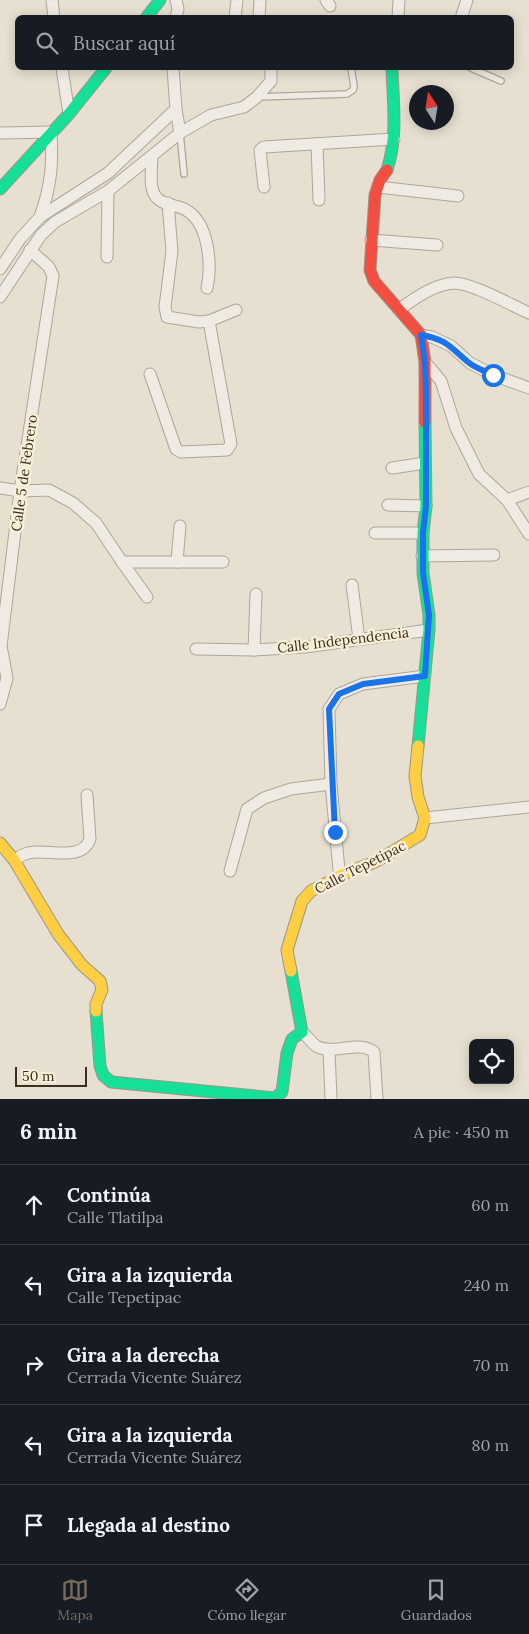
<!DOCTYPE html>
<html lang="es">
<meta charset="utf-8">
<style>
:root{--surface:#171b24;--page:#20242c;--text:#f1f3f6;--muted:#9ea1a6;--line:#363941;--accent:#786c5e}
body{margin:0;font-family:Lora,serif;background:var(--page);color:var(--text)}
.controls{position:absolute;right:15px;bottom:15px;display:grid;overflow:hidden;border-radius:8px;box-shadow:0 2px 12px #0003}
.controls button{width:45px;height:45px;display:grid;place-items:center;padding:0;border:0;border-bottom:1px solid var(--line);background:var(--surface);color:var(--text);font:25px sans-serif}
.compass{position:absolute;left:409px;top:85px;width:45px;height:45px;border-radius:50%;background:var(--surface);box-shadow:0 2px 12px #0003;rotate:348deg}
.scale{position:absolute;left:15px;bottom:12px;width:72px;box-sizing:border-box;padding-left:5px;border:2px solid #3d2e20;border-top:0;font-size:14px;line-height:18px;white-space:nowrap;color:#3d2e20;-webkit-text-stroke:4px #f7eed8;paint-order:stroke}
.stop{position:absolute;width:15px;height:15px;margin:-11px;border:4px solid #1a73e8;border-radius:50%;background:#fff}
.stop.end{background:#1a73e8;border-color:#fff;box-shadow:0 1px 5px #0008}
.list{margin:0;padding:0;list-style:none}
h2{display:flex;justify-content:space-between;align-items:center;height:65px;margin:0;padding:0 20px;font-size:21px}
h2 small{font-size:16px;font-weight:400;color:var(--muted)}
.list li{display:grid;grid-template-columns:32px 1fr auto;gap:15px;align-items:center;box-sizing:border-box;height:80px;padding:0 20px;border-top:1px solid var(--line)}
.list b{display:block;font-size:19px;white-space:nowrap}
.list p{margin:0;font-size:16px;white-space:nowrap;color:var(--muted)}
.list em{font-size:16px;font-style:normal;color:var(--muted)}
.icon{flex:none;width:28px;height:28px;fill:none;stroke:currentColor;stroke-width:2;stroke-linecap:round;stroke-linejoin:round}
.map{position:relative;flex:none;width:529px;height:1099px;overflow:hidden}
.search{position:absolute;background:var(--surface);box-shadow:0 2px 12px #0003;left:15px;right:15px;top:15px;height:55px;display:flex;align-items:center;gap:12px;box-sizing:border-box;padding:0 18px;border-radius:8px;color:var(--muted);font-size:19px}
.sheet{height:465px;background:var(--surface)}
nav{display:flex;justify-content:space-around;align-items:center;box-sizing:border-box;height:70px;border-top:1px solid var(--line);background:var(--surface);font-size:14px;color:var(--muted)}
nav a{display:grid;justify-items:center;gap:2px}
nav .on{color:var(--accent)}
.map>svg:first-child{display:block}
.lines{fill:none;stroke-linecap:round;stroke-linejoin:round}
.lane-casing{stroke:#ada599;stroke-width:8}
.street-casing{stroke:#ada599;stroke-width:13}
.fast-casing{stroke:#9c958a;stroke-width:13}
.slow-casing{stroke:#9c958a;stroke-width:13}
.jam-casing{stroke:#9c958a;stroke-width:13}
.lane{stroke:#efebe3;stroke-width:5.5}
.street{stroke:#efebe3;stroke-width:11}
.fast{stroke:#16e098;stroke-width:11}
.slow{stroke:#ffcf43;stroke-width:11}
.jam{stroke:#f24e42;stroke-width:11}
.route{stroke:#1a73e8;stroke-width:6}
.labels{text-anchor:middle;stroke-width:5;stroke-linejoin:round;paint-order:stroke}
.street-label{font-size:14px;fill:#3d2e20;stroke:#f7eed8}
</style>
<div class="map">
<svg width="529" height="1099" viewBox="0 0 529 1099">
<rect width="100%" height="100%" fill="#e7e0d1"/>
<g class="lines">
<defs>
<g id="lane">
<polyline points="471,68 501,81"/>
<polyline points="257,97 347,94 353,90 354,86 351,68"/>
<polyline points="180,133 184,174"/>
</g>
<g id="street">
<polyline points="52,0 54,18"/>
<polyline points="326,0 330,6"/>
<polyline points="176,18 178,9 176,0"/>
<polyline points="235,18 237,0"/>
<polyline points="259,18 260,0"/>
<polyline points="398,18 399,0"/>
<polyline points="461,18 467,0"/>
<polyline points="62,68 69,114"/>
<polyline points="173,68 176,109 180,133"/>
<path d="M 0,133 L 51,132 C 53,165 51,186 40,217"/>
<polyline points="317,144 319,200"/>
<path d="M 152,156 C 152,168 148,189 157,198 C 163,205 177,205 186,210 C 209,223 212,265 207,288"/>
<polyline points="264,187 260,150 264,147 394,139"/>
<polyline points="378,187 458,196"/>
<polyline points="168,203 172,251 165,307 167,317 199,322 209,321 236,310"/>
<polyline points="371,240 437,245"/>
<polyline points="107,257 108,191"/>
<polyline points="0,269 20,239 40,217 108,173 176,109"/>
<polyline points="0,297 41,235 55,222 108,191 180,133 211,115 244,107 257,97 271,81 271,68"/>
<path d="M 399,310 C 413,299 435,284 454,283 C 472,283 511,305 529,313"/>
<polyline points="421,335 432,337 451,346 470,363 493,375 529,388"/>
<polyline points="425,362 441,381 456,428 479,474 507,500 529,534"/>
<polyline points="150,374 176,449 181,452 227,450 231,444 209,321"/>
<polyline points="392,468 425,463"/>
<polyline points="0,488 20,491 49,490 73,503 96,523 122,562 223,562"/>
<polyline points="507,500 529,492"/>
<polyline points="388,505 426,506"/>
<polyline points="375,533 423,533"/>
<polyline points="422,556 494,555"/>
<polyline points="122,562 147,597"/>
<polyline points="177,562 180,526"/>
<polyline points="352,585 359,639"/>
<polyline points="196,649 254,650 305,647 429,630"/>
<polyline points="254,650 256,594"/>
<polyline points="0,704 7,678 1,646 20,491 53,276 49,267 30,250"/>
<polyline points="425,818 529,807"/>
<path d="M 14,860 C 18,858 23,854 28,853 C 47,848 82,863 90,839 L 87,795"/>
<polyline points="339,870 331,784 329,709 339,694 363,684 425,676"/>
<polyline points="230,871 247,809 264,798 291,789 331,784"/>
<path d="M 302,1032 C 307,1036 311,1042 316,1046 C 334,1056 358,1039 374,1052 L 377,1099"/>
<polyline points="329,1050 331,1099"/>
</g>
<g id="fast">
<polyline points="146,18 160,0"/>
<path d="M 387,170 C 398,137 393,102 392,68"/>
<polyline points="0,189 69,114 106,68"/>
<polyline points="418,746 429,630 429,615 423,573 423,533 426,506 425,422"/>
<polyline points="96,1011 100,1066 103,1075 111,1082 275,1098 282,1092 287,1053 292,1039 302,1032 291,971"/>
</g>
<g id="slow">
<polyline points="0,843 14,860 58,934 82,965 100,981 102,990 96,1004 96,1011"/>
<polyline points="291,971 287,950 302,901 311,891 346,873 375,862 420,835 425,818 418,797 415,776 418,746"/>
</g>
<polyline id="jam" points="387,170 380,180 375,195 370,270 374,281 421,335 425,362 425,422"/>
</defs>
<!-- lane casing -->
<use href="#lane" class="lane-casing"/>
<!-- street casing -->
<use href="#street" class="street-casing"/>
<!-- fast casing -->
<use href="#fast" class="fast-casing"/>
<!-- slow casing -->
<use href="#slow" class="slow-casing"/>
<!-- jam casing -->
<use href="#jam" class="jam-casing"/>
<!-- lane -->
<use href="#lane" class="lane"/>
<!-- street -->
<use href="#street" class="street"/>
<!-- fast -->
<use href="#fast" class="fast"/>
<!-- slow -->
<use href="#slow" class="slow"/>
<!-- jam -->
<use href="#jam" class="jam"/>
</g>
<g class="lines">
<!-- route -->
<path class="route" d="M 335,832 L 329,709 L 339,694 L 363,684 L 425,676 L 429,615 L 423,573 L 423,533 L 426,506 L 426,399 L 425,362 L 421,335 C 446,339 450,347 468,362 C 475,368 485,371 493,375"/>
</g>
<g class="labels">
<!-- street labels -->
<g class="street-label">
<text transform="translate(24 473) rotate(-82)" y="5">Calle 5 de Febrero</text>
<text transform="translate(343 640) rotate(-7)" y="5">Calle Independencia</text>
<text transform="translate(360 867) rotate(-27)" y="5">Calle Tepetipac</text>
</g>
</g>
</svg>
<div class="controls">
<button><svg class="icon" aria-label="locate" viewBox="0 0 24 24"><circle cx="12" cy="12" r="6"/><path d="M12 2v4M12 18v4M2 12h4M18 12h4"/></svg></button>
</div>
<svg class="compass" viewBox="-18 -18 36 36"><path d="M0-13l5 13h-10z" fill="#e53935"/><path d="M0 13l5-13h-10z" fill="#9ea1a6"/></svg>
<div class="scale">50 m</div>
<div class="stop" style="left:493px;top:375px"></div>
<div class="stop end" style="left:335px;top:832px"></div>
<div class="search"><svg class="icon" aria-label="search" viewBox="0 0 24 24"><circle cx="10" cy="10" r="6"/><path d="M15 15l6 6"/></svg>Buscar aquí</div>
</div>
<section class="sheet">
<h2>6 min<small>A pie · 450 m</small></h2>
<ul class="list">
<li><svg class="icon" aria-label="ahead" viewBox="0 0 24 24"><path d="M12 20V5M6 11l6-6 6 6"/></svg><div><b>Continúa</b><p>Calle Tlatilpa</p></div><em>60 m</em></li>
<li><svg class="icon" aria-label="left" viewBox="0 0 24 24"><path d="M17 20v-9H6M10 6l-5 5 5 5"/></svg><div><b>Gira a la izquierda</b><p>Calle Tepetipac</p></div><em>240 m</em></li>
<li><svg class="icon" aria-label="right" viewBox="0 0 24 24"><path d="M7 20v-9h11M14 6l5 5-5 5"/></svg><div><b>Gira a la derecha</b><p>Cerrada Vicente Suárez</p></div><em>70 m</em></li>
<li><svg class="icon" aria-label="left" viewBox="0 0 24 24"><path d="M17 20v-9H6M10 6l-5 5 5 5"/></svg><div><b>Gira a la izquierda</b><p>Cerrada Vicente Suárez</p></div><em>80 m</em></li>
<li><svg class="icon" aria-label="arrive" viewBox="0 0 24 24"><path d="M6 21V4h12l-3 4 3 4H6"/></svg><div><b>Llegada al destino</b></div></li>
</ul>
</section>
<nav>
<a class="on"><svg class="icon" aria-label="map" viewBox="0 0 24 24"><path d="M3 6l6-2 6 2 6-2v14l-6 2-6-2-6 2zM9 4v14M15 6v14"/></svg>Mapa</a>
<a><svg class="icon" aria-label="directions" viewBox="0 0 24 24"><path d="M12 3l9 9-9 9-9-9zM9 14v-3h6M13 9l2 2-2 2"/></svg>Cómo llegar</a>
<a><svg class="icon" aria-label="saved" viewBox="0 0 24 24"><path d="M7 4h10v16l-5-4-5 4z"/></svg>Guardados</a>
</nav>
